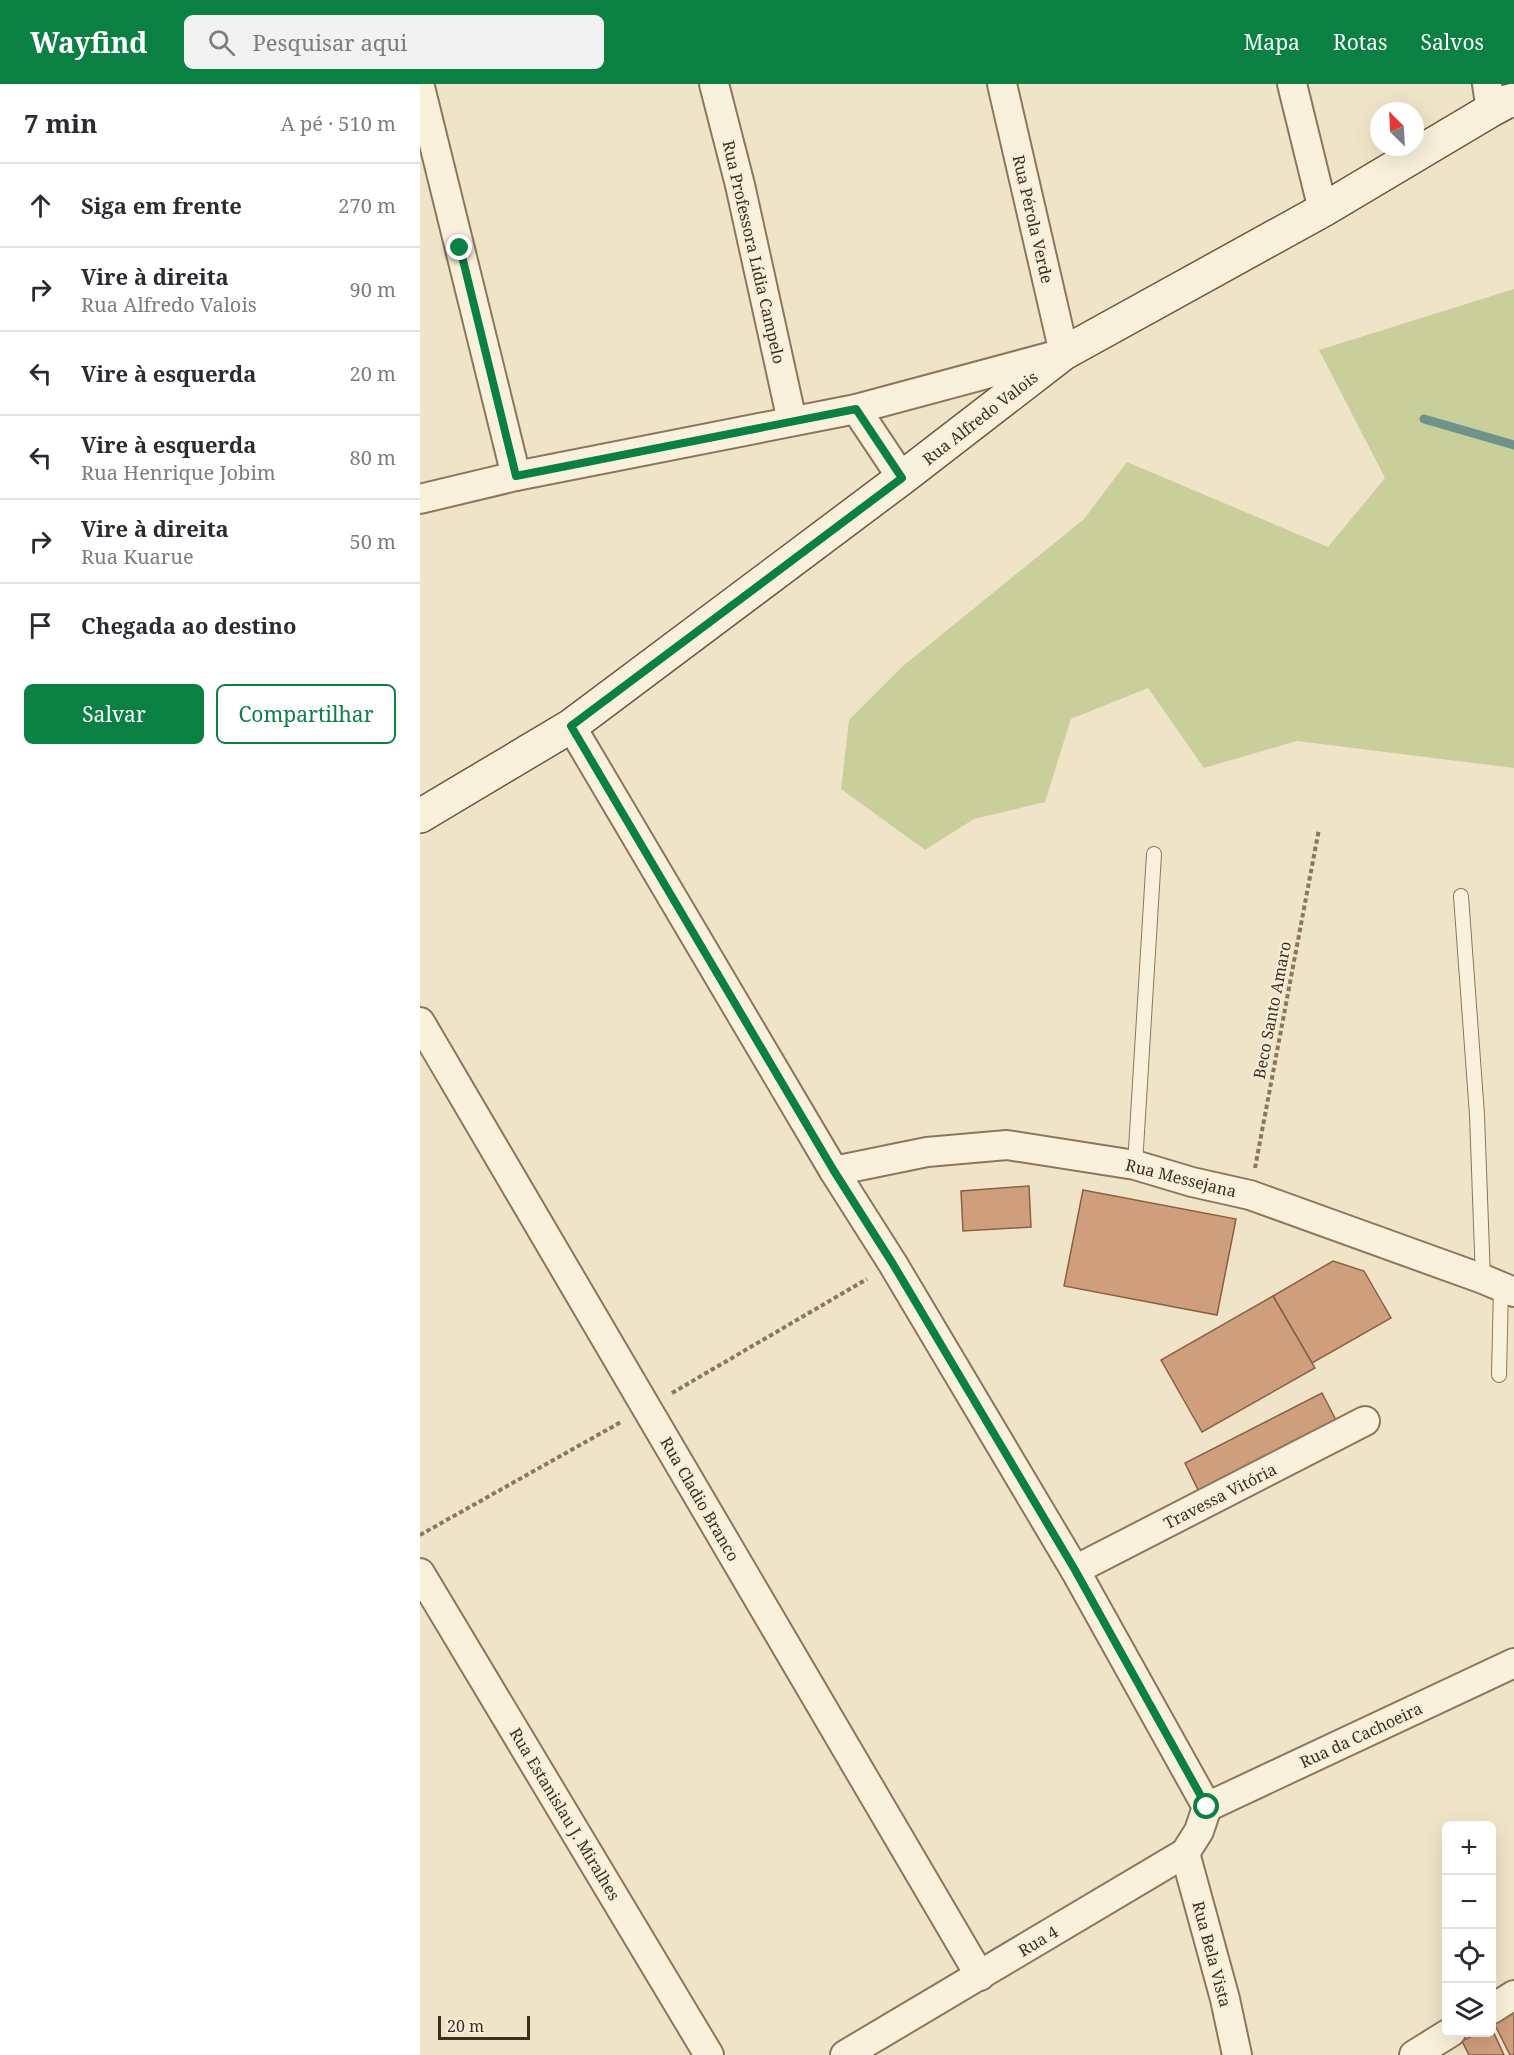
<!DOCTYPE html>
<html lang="pt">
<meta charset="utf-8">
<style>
:root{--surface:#fff;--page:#f2f2f3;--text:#2b2b33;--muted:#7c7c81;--line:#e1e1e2;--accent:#0b8043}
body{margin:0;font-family:"Noto Serif",serif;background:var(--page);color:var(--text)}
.controls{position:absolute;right:18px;bottom:18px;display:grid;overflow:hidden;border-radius:9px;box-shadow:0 6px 24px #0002}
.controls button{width:54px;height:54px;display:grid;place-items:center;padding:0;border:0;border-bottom:2px solid var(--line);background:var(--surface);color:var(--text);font:30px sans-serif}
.compass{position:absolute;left:950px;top:18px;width:54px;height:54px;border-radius:50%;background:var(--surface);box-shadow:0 6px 24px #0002;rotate:336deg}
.scale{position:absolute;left:18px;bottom:15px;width:92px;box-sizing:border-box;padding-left:6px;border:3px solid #3d2e20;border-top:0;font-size:16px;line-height:21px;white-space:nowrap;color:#3d2e20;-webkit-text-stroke:4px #f7eed8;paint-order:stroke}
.stop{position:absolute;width:18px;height:18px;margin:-14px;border:4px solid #0b8043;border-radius:50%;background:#fff}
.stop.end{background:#0b8043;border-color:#fff;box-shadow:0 2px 6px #0008}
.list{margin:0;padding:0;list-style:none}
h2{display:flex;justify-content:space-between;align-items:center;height:78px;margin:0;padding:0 24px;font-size:26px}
h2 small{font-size:20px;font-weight:400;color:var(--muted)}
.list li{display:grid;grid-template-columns:39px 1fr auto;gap:18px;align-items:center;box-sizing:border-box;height:84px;padding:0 24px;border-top:2px solid var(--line)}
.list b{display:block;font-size:22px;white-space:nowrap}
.list p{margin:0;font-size:20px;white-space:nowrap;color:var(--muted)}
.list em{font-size:20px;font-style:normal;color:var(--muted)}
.actions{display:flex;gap:12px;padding:18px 24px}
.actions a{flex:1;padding:14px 0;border:2px solid var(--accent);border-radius:9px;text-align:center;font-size:21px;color:var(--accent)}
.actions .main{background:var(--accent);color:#fff}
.icon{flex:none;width:33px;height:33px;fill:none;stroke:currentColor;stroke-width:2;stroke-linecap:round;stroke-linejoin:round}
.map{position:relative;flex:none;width:1094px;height:1971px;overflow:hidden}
header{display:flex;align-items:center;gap:36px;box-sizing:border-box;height:84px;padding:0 30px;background:var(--accent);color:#fff}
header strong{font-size:28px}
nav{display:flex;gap:33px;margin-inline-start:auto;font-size:21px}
.search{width:420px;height:54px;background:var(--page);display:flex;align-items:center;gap:15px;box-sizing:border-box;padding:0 21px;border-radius:9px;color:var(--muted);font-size:22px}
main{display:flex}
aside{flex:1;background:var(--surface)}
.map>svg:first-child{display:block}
.green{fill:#c9cf9b}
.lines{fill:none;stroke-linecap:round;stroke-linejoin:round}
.stream{stroke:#6f938a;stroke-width:9}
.building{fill:#cf9f7d;stroke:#8d5f41;stroke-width:1.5}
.lane-casing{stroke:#8d765c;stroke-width:16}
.street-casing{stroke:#8d765c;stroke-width:32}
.secondary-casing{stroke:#6f573f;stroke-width:36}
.path{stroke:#8d765c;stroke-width:4;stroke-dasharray:4.5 3;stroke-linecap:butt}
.lane{stroke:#faf1dc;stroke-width:14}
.street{stroke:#faf1dc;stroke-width:28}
.secondary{stroke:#faf1dc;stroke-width:33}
.route{stroke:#0b8043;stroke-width:8}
.labels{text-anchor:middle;stroke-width:4.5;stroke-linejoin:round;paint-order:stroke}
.street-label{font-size:16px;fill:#3d2e20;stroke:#f7eed8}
</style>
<header>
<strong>Wayfind</strong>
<div class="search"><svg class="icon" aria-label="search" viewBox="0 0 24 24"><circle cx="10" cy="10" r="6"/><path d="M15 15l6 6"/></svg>Pesquisar aqui</div>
<nav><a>Mapa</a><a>Rotas</a><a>Salvos</a></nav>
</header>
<main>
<aside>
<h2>7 min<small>A pé · 510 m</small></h2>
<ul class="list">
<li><svg class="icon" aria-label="ahead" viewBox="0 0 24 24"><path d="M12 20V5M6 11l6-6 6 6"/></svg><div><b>Siga em frente</b></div><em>270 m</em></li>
<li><svg class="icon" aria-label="right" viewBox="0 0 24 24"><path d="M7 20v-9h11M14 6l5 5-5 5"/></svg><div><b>Vire à direita</b><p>Rua Alfredo Valois</p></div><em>90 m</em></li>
<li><svg class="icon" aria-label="left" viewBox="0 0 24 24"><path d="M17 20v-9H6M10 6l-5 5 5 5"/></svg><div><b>Vire à esquerda</b></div><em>20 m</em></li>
<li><svg class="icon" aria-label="left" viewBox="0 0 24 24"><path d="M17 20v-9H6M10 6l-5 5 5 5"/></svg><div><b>Vire à esquerda</b><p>Rua Henrique Jobim</p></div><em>80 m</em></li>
<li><svg class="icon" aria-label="right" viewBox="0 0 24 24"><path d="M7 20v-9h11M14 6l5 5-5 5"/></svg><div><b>Vire à direita</b><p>Rua Kuarue</p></div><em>50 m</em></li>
<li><svg class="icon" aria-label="arrive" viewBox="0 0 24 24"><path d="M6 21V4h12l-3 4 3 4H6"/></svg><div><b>Chegada ao destino</b></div></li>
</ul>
<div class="actions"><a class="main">Salvar</a><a>Compartilhar</a></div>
</aside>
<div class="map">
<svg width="1094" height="1971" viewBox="0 0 1094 1971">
<rect width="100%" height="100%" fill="#f0e4c8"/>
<!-- green -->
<polygon class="green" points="1094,205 1094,684 877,657 784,684 728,604 651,635 625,718 554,735 505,766 421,705 429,636 483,582 664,435 707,378 908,463 965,394 899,266"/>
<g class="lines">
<!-- stream -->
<polyline class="stream" points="1004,335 1094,361"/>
</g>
<!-- building -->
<g class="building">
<polygon points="609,1102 611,1143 543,1147 541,1107"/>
<polygon points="663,1106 816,1135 797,1231 644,1202"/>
<polygon points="913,1177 944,1187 971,1234 892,1279 853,1212"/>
<polygon points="853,1212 895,1284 782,1348 741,1276"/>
<polygon points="902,1309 920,1344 782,1414 765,1379"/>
<polygon points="1094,1929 1094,1971 1090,1971 1074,1939"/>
<polygon points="1072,1945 1084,1971 1049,1971 1042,1957 1060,1948 1072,1948"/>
</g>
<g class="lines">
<defs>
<g id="lane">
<polyline points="1041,812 1057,1031 1063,1195"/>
<polyline points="715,1081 734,770"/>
<polyline points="1079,1291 1081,1203"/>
</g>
<g id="street">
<polyline points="294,0 320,101 372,337"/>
<polyline points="872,0 903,126"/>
<polyline points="1067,0 1071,26"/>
<polyline points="0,3 96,392"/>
<polyline points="436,325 482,394"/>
<polyline points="0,415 96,392 436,325 644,269 582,0"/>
<polyline points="151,642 414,1087 473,1180 655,1486 787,1723"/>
<polyline points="0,938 560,1892"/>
<polyline points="414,1087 507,1068 587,1061 715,1081 772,1098 830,1111 1063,1195 1094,1208"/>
<polyline points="655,1486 945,1337"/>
<polyline points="0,1489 289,1971"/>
<polyline points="787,1723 1094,1579"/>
<polyline points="765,1769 805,1915 817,1971"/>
<polyline points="1072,1925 1094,1911"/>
<polyline points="425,1971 765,1769 779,1747 787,1723"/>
<polyline points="994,1971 1031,1948"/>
</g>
<polyline id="secondary" points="0,732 151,642 482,394 644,269 903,126 1071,26 1086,18 1094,16"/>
</defs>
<!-- lane casing -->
<use href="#lane" class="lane-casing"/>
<!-- street casing -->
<use href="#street" class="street-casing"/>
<!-- secondary casing -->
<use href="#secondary" class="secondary-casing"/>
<!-- path -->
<g class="path">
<polyline points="835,1084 899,745"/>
<polyline points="252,1309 447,1195"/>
<polyline points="0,1451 201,1338"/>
</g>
<!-- lane -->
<use href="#lane" class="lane"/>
<!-- street -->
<use href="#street" class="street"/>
<!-- secondary -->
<use href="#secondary" class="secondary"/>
</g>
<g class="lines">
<!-- route -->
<polyline class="route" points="40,164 96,392 436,325 482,394 151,642 414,1087 473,1180 655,1486 787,1723"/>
</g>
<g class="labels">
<!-- street labels -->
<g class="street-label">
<text transform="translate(613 135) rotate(77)" y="6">Rua Pérola Verde</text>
<text transform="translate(334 168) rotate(77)" y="6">Rua Professora Lídia Campelo</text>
<text transform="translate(560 334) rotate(-38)" y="6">Rua Alfredo Valois</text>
<text transform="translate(852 926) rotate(-79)" y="6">Beco Santo Amaro</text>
<text transform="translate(761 1094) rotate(14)" y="6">Rua Messejana</text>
<text transform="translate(800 1412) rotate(-27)" y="6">Travessa Vitória</text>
<text transform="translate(280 1415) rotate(60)" y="6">Rua Cladio Branco</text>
<text transform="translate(941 1651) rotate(-25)" y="6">Rua da Cachoeira</text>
<text transform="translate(145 1730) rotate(59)" y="6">Rua Estanislau J. Miralhes</text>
<text transform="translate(618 1857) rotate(-31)" y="6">Rua 4</text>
<text transform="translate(792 1870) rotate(75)" y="6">Rua Bela Vista</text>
</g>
</g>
</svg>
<div class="controls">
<button>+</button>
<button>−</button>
<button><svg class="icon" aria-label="locate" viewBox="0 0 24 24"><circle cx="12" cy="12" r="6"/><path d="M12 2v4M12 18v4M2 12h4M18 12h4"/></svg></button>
<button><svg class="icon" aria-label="layers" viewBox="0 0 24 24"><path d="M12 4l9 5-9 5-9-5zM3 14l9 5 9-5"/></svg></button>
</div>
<svg class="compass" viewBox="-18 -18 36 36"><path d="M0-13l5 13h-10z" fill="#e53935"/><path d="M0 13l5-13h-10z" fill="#7c7c81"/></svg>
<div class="scale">20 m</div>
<div class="stop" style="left:787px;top:1723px"></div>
<div class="stop end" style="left:40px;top:164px"></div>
</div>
</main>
